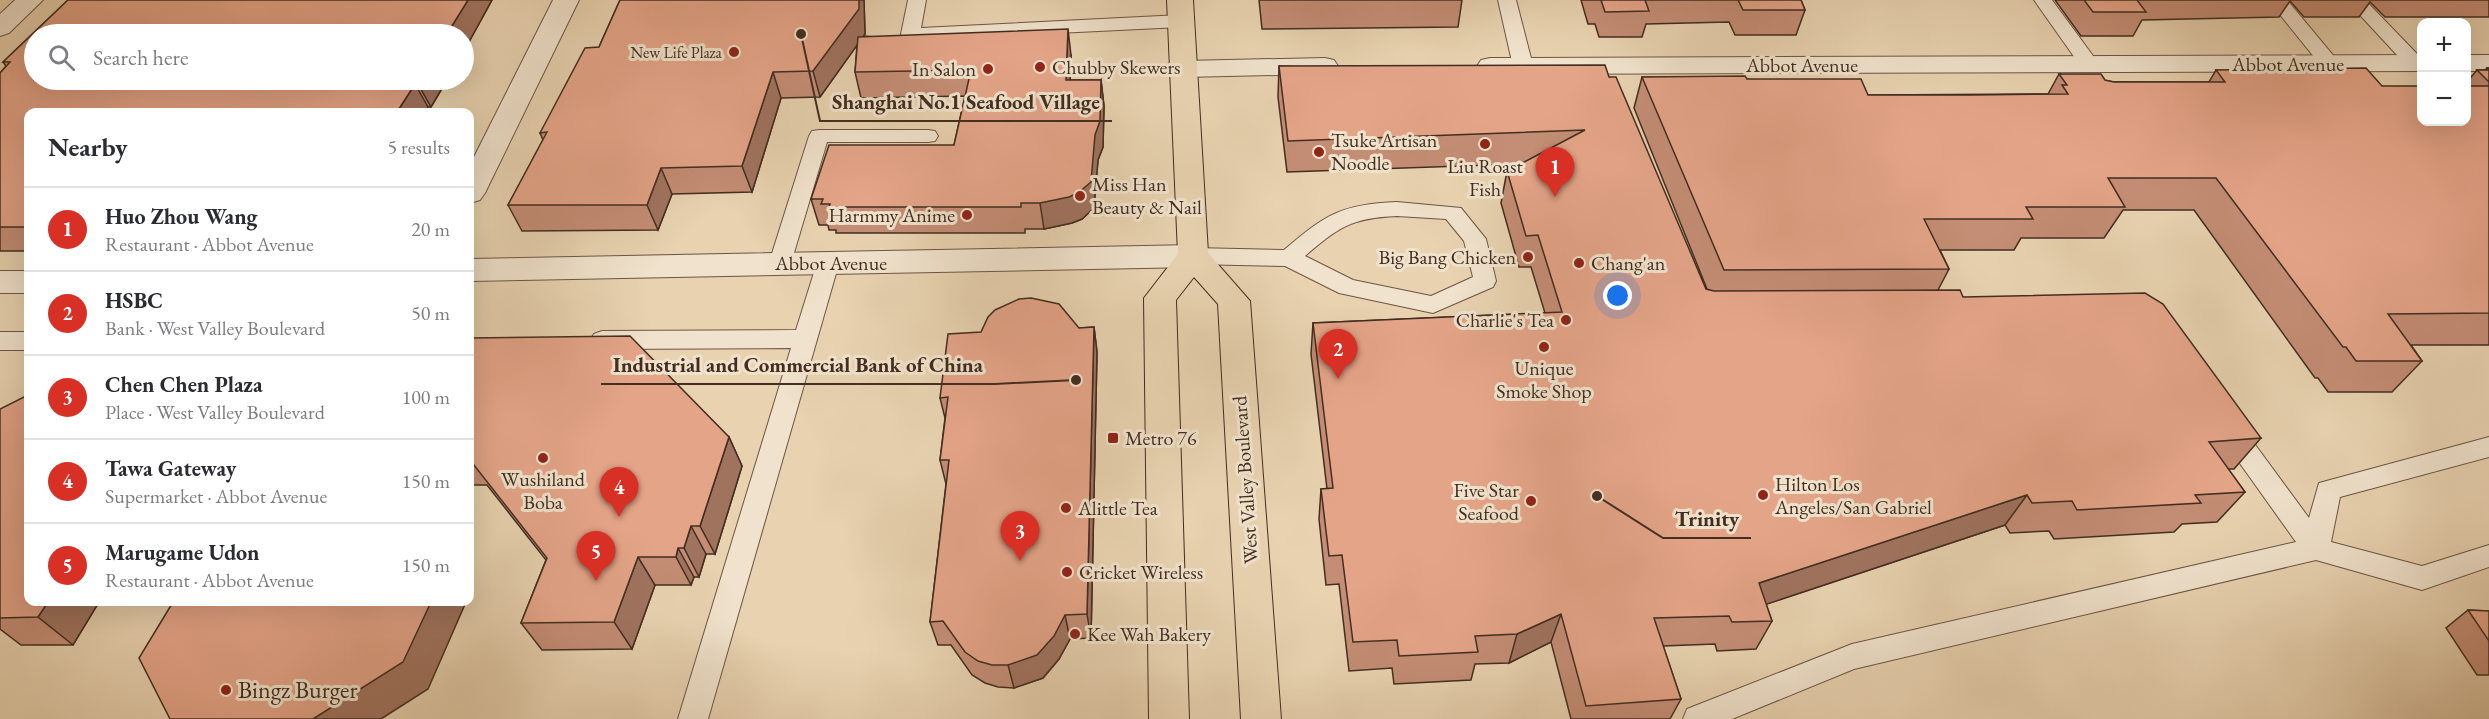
<!DOCTYPE html>
<meta charset="utf-8">
<style>
:root{--surface:#fff;--page:#f7f7f7;--text:#2b2b33;--muted:#7c7c81;--line:#e1e1e2;--accent:#d93025}
body{margin:0;font-family:"EB Garamond",serif;background:var(--page);color:var(--text)}
.controls{position:absolute;right:18px;top:18px;display:grid;overflow:hidden;border-radius:12px;box-shadow:0 6px 24px #0002}
.controls button{width:54px;height:54px;display:grid;place-items:center;padding:0;border:0;border-bottom:2px solid var(--line);background:var(--surface);color:var(--text);font:30px sans-serif}
.you{position:absolute;left:1618px;top:296px;width:21px;height:21px;margin:-15px;border:4px solid #fff;border-radius:50%;background:#1a73e8;box-shadow:0 0 0 9px #1a73e833}
.badge{display:grid;place-items:center;width:39px;height:39px;border-radius:50%;background:var(--accent);color:#fff;font-size:20px;font-weight:700}
.pin{position:absolute;translate:-50% -50px;filter:drop-shadow(0 2px 3px #0008)}
.pin::after{content:'';position:absolute;top:32px;width:21px;height:18px;background:inherit;clip-path:polygon(0 0,100% 0,50% 100%)}
.list{margin:0;padding:0;list-style:none}
h2{display:flex;justify-content:space-between;align-items:center;height:78px;margin:0;padding:0 24px;font-size:26px}
h2 small{font-size:20px;font-weight:400;color:var(--muted)}
.list li{display:grid;grid-template-columns:39px 1fr auto;gap:18px;align-items:center;box-sizing:border-box;height:84px;padding:0 24px;border-top:2px solid var(--line)}
.list b{display:block;font-size:22px;white-space:nowrap}
.list p{margin:0;font-size:20px;white-space:nowrap;color:var(--muted)}
.list em{font-size:20px;font-style:normal;color:var(--muted)}
.icon{flex:none;width:33px;height:33px;fill:none;stroke:currentColor;stroke-width:2;stroke-linecap:round;stroke-linejoin:round}
.map{position:relative;flex:none;width:2489px;height:719px;overflow:hidden}
.search{position:absolute;background:var(--surface);box-shadow:0 6px 24px #0002;left:24px;top:24px;width:450px;height:66px;display:flex;align-items:center;gap:15px;box-sizing:border-box;padding:0 21px;border-radius:33px;color:var(--muted);font-size:22px}
.panel{position:absolute;background:var(--surface);box-shadow:0 6px 24px #0002;left:24px;top:108px;width:450px;height:498px;border-radius:12px}
.map>svg:first-child{display:block}
.lines{fill:none;stroke-linecap:round;stroke-linejoin:round}
.service-casing{stroke:#6c5644;stroke-width:2}
.minor-casing{stroke:#6c5644;stroke-width:2}
.primary-casing{stroke:#422d20;stroke-width:2}
.service{fill:#f0e2cc;fill-rule:evenodd}
.minor{fill:#f0e2cc;fill-rule:evenodd}
.primary{fill:#e8d2b0;fill-rule:evenodd}
.wall{fill:#c48d75;stroke:#422d20;stroke-width:1.5}
.shaded-wall{fill:#a0735f;stroke:#422d20;stroke-width:1.5}
.building{fill:#e4a488;stroke:#422d20;stroke-width:1.5}
.poi-dot{fill:#8f2418;stroke:#f0e2cc;stroke-width:2}
.labels{text-anchor:middle;stroke-width:6;stroke-linejoin:round;paint-order:stroke}
.far-poi-label{font-size:16px;fill:#422d20;stroke:#f0e2cc;text-anchor:end}
.street-label{font-size:20px;fill:#422d20;stroke:#f0e2cc}
.poi-label{font-size:20px;fill:#422d20;stroke:#f0e2cc;text-anchor:start}
.near-poi-label{font-size:24px;fill:#422d20;stroke:#f0e2cc;text-anchor:start}
.leader{fill:none;stroke:#422d20;stroke-width:2}
.callout-dot{fill:#422d20;stroke:#f0e2cc;stroke-width:2}
.callout-label{font-size:21px;text-anchor:middle;font-weight:bold;fill:#422d20;stroke:#f0e2cc;stroke-width:6;stroke-linejoin:round;paint-order:stroke}
</style>
<div class="map">
<svg width="2489" height="719" viewBox="0 0 2489 719">
<rect width="100%" height="100%" fill="#e8d2b0"/>
<filter id="stains"><feTurbulence type="fractalNoise" baseFrequency=".00333" numOctaves="4"/><feColorMatrix values="0 0 0 0 .2 0 0 0 0 .09 0 0 0 0 .02 0 0 0 .5 -.17"/></filter>
<radialGradient id="worn" r=".72"><stop offset=".6" stop-color="#630" stop-opacity="0"/><stop offset="1" stop-color="#630" stop-opacity=".3"/></radialGradient>
<g class="lines">
<defs>
<g id="service">
<polygon points="908,0 926,0 921,28 1181,15 1188,17 1190,21 1188,25 1181,27 910,40 903,38 901,34"/>
<polygon points="1498,0 1516,0 1533,66 1530,70 1516,70 1513,66"/>
<polygon points="2034,0 2052,0 2099,64 2096,68 2082,68"/>
<polygon points="2268,0 2287,0 2337,60 2340,64 2337,68 2323,68"/>
<polygon points="2346,0 2365,0 2422,59 2422,68 2409,68"/>
<polygon points="819,130 928,130 935,131 938,136 935,141 928,142 827,142 791,263 788,269 780,271 772,269 769,263 809,136 812,131"/>
<path d="M 1397,202 L 1461,208 L 1486,239 L 1496,281 L 1493,287 L 1433,313 L 1339,293 L 1285,266 L 1193,264 L 1185,261 L 1182,256 L 1185,251 L 1193,248 L 1284,250 C 1325,215 1341,204 1397,202 ZM 1397,216 L 1446,219 L 1464,241 L 1473,277 L 1431,296 L 1353,280 L 1305,256 C 1339,227 1351,218 1397,216 Z"/>
<polygon points="828,255 836,257 839,263 708,719 678,719 791,348 602,349 594,346 590,340 594,334 602,331 796,330 817,263 820,257"/>
<rect x="0" y="332" width="28" height="18"/>
<polygon points="2228,417 2237,420 2309,518 2319,483 2489,437 2489,457 2340,497 2331,542 2422,566 2489,545 2489,567 2422,590 2316,560 1854,669 1732,719 1683,719 1687,709 1852,644 2296,542 2219,434 2215,427 2219,420"/>
</g>
<g id="minor">
<polygon points="15,0 43,0 9,33 0,36 0,14"/>
<polygon points="553,0 579,0 485,193 480,200 470,203 470,165"/>
<polygon points="2422,55 2422,71 1490,74 1481,72 1477,66 1481,60 1490,58"/>
<rect x="2466" y="55" width="23" height="16"/>
<polygon points="1325,58 1334,60 1338,66 1334,72 1325,74 1183,77 1174,75 1170,69 1174,63 1183,61"/>
<polygon points="1193,245 1204,248 1208,256 1204,264 1193,267 470,281 470,259"/>
<rect x="0" y="271" width="28" height="22"/>
</g>
<polygon id="primary" points="1167,0 1193,0 1208,253 1250,301 1281,719 1241,719 1218,304 1194,277 1176,300 1189,719 1149,719 1144,298 1178,254"/>
</defs>
<!-- service casing -->
<use href="#service" class="service-casing"/>
<!-- minor casing -->
<use href="#minor" class="minor-casing"/>
<!-- primary casing -->
<use href="#primary" class="primary-casing"/>
<!-- service -->
<use href="#service" class="service"/>
<!-- minor -->
<use href="#minor" class="minor"/>
<!-- primary -->
<use href="#primary" class="primary"/>
</g>
<!-- wall -->
<g class="wall">
<polygon points="68,0 492,0 464,51 464,34 34,80 447,80 431,107 428,107 425,112 28,112 28,251 0,251 0,73 6,66 3,62"/>
<polygon points="620,0 864,0 865,34 864,36 1071,55 1070,80 1101,80 1104,106 1103,147 1098,160 1094,208 1082,219 1072,223 1044,229 1025,229 1025,233 836,233 836,230 829,230 828,225 819,225 811,199 954,145 965,96 861,98 855,72 857,45 820,97 781,98 752,192 672,194 658,230 522,231 508,205 543,140 540,133 599,47"/>
<polygon points="1259,0 1462,0 1458,27 1262,29"/>
<polygon points="1581,0 1801,0 1805,10 1796,35 1735,35 1729,22 1646,24 1642,37 1599,37 1595,24 1588,24"/>
<polygon points="2055,0 2489,0 2489,17 2385,17 2370,2 2359,17 2304,17 2290,1 2279,17 2142,20 2133,36 2081,36"/>
<polygon points="1279,66 1609,77 1706,289 1707,289 1634,108 1642,77 1747,79 1868,95 2048,94 2059,74 2114,82 2209,82 2216,70 2382,86 2466,122 2466,83 2477,70 2485,70 2487,68 2489,68 2489,345 2411,345 2422,361 2392,392 2328,392 2318,378 2315,378 2194,210 2123,210 2104,238 2021,238 2014,250 1940,250 1949,269 1938,290 1963,297 2261,438 2234,469 2228,469 2245,492 2217,522 2182,524 2174,532 2054,539 2049,531 2010,533 2005,525 1766,604 1772,621 1756,649 1717,651 1715,644 1663,646 1681,699 1670,719 1571,719 1551,642 1509,663 1475,664 1471,680 1394,684 1392,668 1349,671 1339,584 1326,585 1319,519 1321,489 1327,489 1311,354 1313,323 1545,313 1531,267 1519,267 1501,203 1507,171 1521,164 1287,172 1278,97"/>
<polygon points="1094,327 1097,352 1091,638 1070,639 1059,659 1043,678 1014,688 998,687 985,683 972,675 951,645 938,645 930,622 946,484 940,460 945,418 940,398 1079,328"/>
<polygon points="470,338 729,437 742,466 715,554 706,554 699,577 694,577 691,585 655,585 632,649 542,650 521,623 546,560 487,485 470,485"/>
<polygon points="0,409 28,602 99,602 73,645 21,645 0,629"/>
<polygon points="2468,610 2489,611 2489,675 2477,675 2446,628"/>
</g>
<!-- shaded-wall -->
<g class="shaded-wall">
<polygon points="468,0 492,0 464,51 464,34 447,34"/>
<polygon points="859,0 864,0 865,34 820,97 813,71"/>
<polygon points="1068,29 1071,55 1069,106 1066,80"/>
<polygon points="773,72 781,98 752,192 742,166"/>
<polygon points="421,80 447,80 431,107 418,84"/>
<polygon points="1101,80 1104,106 1103,147 1098,160 1094,208 1082,219 1072,223 1044,229 1040,203"/>
<polygon points="415,84 428,107 425,112 397,112"/>
<polygon points="661,168 672,194 658,230 647,205"/>
<polygon points="1094,327 1097,352 1091,638 1087,614"/>
<polygon points="729,437 742,466 715,554 700,526"/>
<polygon points="2027,495 2005,525 1743,612 1759,583"/>
<polygon points="691,526 706,554 699,577 684,548"/>
<polygon points="678,548 694,577 691,585 676,557"/>
<polygon points="638,557 655,585 632,649 614,622"/>
<polygon points="48,602 99,602 73,645 38,617"/>
<polygon points="431,602 466,602 428,689 381,719 313,719"/>
<polygon points="1561,614 1551,642 1509,663 1517,634"/>
<polygon points="1065,615 1070,639 1059,659 1043,678 1014,688 1008,665"/>
</g>
<!-- building -->
<g class="building">
<polygon points="68,0 468,0 447,34 34,34 34,80 421,80 418,84 415,84 397,112 28,112 28,227 0,227 0,73 10,62 3,62"/>
<polygon points="620,0 859,0 859,9 813,71 773,72 742,166 661,168 647,205 508,205 547,132 540,133 585,48 599,47"/>
<polygon points="1601,0 1645,0 1649,11 1605,12"/>
<polygon points="1738,0 1801,0 1805,10 1743,10"/>
<polygon points="2084,0 2137,0 2146,12 2093,12"/>
<polygon points="1068,29 1066,80 1101,80 1100,121 1095,135 1091,182 1078,193 1069,197 1040,203 1021,203 1021,207 829,207 830,204 821,204 823,199 811,199 829,145 954,145 971,70 855,72 858,37"/>
<polygon points="1605,65 1609,77 1616,77 1706,289 1714,291 1960,290 1963,297 2145,293 2163,304 2261,438 2209,442 2245,492 2195,495 2201,503 2077,510 2072,501 2032,503 2027,495 1759,583 1772,621 1732,622 1729,616 1654,618 1681,699 1586,706 1561,614 1517,634 1475,636 1478,652 1399,656 1397,640 1353,642 1342,555 1329,556 1321,489 1333,488 1313,323 1562,312 1538,235 1526,236 1507,171 1585,130 1288,141 1279,66"/>
<polygon points="2366,68 2382,86 2421,86 2421,122 2466,122 2466,86 2489,86 2489,313 2388,314 2422,361 2356,361 2346,347 2343,347 2216,178 2108,178 2125,207 2026,207 2033,219 1924,219 1949,269 1724,270 1642,77 1745,76 1747,79 1861,79 1868,95 1971,95 2068,94 2062,85 2067,85 2059,74 2101,74 2105,80 2114,82 2225,82 2216,70"/>
<polygon points="2487,68 2489,68 2489,82 2477,70 2488,70"/>
<polygon points="1031,298 1059,304 1079,328 1094,327 1087,614 1065,615 1054,636 1037,655 1008,665 992,665 978,661 965,652 943,621 930,622 949,460 940,460 948,397 940,398 948,334 981,332 988,317 995,310 1019,299"/>
<polygon points="630,336 729,437 700,526 691,526 684,548 678,548 676,557 638,557 614,622 521,623 547,558 470,460 470,338"/>
<polygon points="28,395 28,602 48,602 38,617 0,618 0,409"/>
<polygon points="173,602 431,602 403,662 313,719 170,719 139,658"/>
<polygon points="2468,610 2489,611 2489,641"/>
</g>
<!-- markers -->
<g class="poi-dot">
<circle cx="734" cy="52" r="6"/>
<circle cx="1040" cy="67" r="6"/>
<circle cx="988" cy="69" r="6"/>
<circle cx="1485" cy="144" r="6"/>
<circle cx="1319" cy="152" r="6"/>
<circle cx="1080" cy="196" r="6"/>
<circle cx="967" cy="215" r="6"/>
<circle cx="1528" cy="257" r="6"/>
<circle cx="1579" cy="263" r="6"/>
<circle cx="1566" cy="320" r="6"/>
<circle cx="1544" cy="347" r="6"/>
<rect x="1107" y="432" width="12" height="12" rx="3"/>
<circle cx="543" cy="458" r="6"/>
<circle cx="1763" cy="495" r="6"/>
<circle cx="1531" cy="501" r="6"/>
<circle cx="1066" cy="508" r="6"/>
<circle cx="1067" cy="572" r="6"/>
<circle cx="1075" cy="634" r="6"/>
<circle cx="226" cy="690" r="6"/>
</g>
<g class="labels">
<!-- far-poi labels -->
<g class="far-poi-label">
<text x="722" y="58">New Life Plaza</text>
</g>
<!-- street labels -->
<g class="street-label">
<text x="2288" y="71">Abbot Avenue</text>
<text x="1802" y="72">Abbot Avenue</text>
<text x="831" y="270">Abbot Avenue</text>
<text transform="translate(1245 480) rotate(-94)" y="7">West Valley Boulevard</text>
</g>
<!-- poi labels -->
<g class="poi-label">
<text x="1052" y="74">Chubby Skewers</text>
<text x="976" y="76" text-anchor="end">In Salon</text>
<text x="1331" y="147">Tsuke Artisan<tspan x="1331" dy="23">Noodle</tspan></text>
<text x="1485" y="173" text-anchor="middle">Liu Roast<tspan x="1485" dy="23">Fish</tspan></text>
<text x="1092" y="191">Miss Han<tspan x="1092" dy="23">Beauty &amp; Nail</tspan></text>
<text x="955" y="222" text-anchor="end">Harmmy Anime</text>
<text x="1516" y="264" text-anchor="end">Big Bang Chicken</text>
<text x="1591" y="270">Chang'an</text>
<text x="1554" y="327" text-anchor="end">Charlie's Tea</text>
<text x="1544" y="375" text-anchor="middle">Unique<tspan x="1544" dy="23">Smoke Shop</tspan></text>
<text x="1125" y="445">Metro 76</text>
<text x="543" y="486" text-anchor="middle">Wushiland<tspan x="543" dy="23">Boba</tspan></text>
<text x="1775" y="491">Hilton Los<tspan x="1775" dy="23">Angeles/San Gabriel</tspan></text>
<text x="1519" y="497" text-anchor="end">Five Star<tspan x="1519" dy="23">Seafood</tspan></text>
<text x="1078" y="515">Alittle Tea</text>
<text x="1079" y="579">Cricket Wireless</text>
<text x="1087" y="641">Kee Wah Bakery</text>
</g>
<!-- near-poi labels -->
<g class="near-poi-label">
<text x="238" y="698">Bingz Burger</text>
</g>
</g>
<!-- callouts -->
<path class="leader" d="M801 34L820 121H1112M1076 380L995 384H601M1597 496L1663 538H1751"/>
<g class="callout-dot">
<circle cx="801" cy="34" r="6"/>
<circle cx="1076" cy="380" r="6"/>
<circle cx="1597" cy="496" r="6"/>
</g>
<g class="callout-label">
<text x="966" y="109">Shanghai No.1 Seafood Village</text>
<text x="798" y="372">Industrial and Commercial Bank of China</text>
<text x="1707" y="526">Trinity</text>
</g>
<rect width="100%" height="100%" filter="url(#stains)"/>
<rect width="100%" height="100%" fill="url(#worn)"/>
</svg>
<div class="controls">
<button>+</button>
<button>−</button>
</div>
<div class="you"></div>
<div class="pin badge" style="left:1555px;top:197px">1</div>
<div class="pin badge" style="left:1338px;top:379px">2</div>
<div class="pin badge" style="left:1020px;top:561px">3</div>
<div class="pin badge" style="left:619px;top:517px">4</div>
<div class="pin badge" style="left:596px;top:581px">5</div>
<div class="search"><svg class="icon" aria-label="search" viewBox="0 0 24 24"><circle cx="10" cy="10" r="6"/><path d="M15 15l6 6"/></svg>Search here</div>
<section class="panel">
<h2>Nearby<small>5 results</small></h2>
<ul class="list">
<li><span class="badge">1</span><div><b>Huo Zhou Wang</b><p>Restaurant · Abbot Avenue</p></div><em>20 m</em></li>
<li><span class="badge">2</span><div><b>HSBC</b><p>Bank · West Valley Boulevard</p></div><em>50 m</em></li>
<li><span class="badge">3</span><div><b>Chen Chen Plaza</b><p>Place · West Valley Boulevard</p></div><em>100 m</em></li>
<li><span class="badge">4</span><div><b>Tawa Gateway</b><p>Supermarket · Abbot Avenue</p></div><em>150 m</em></li>
<li><span class="badge">5</span><div><b>Marugame Udon</b><p>Restaurant · Abbot Avenue</p></div><em>150 m</em></li>
</ul>
</section>
</div>
